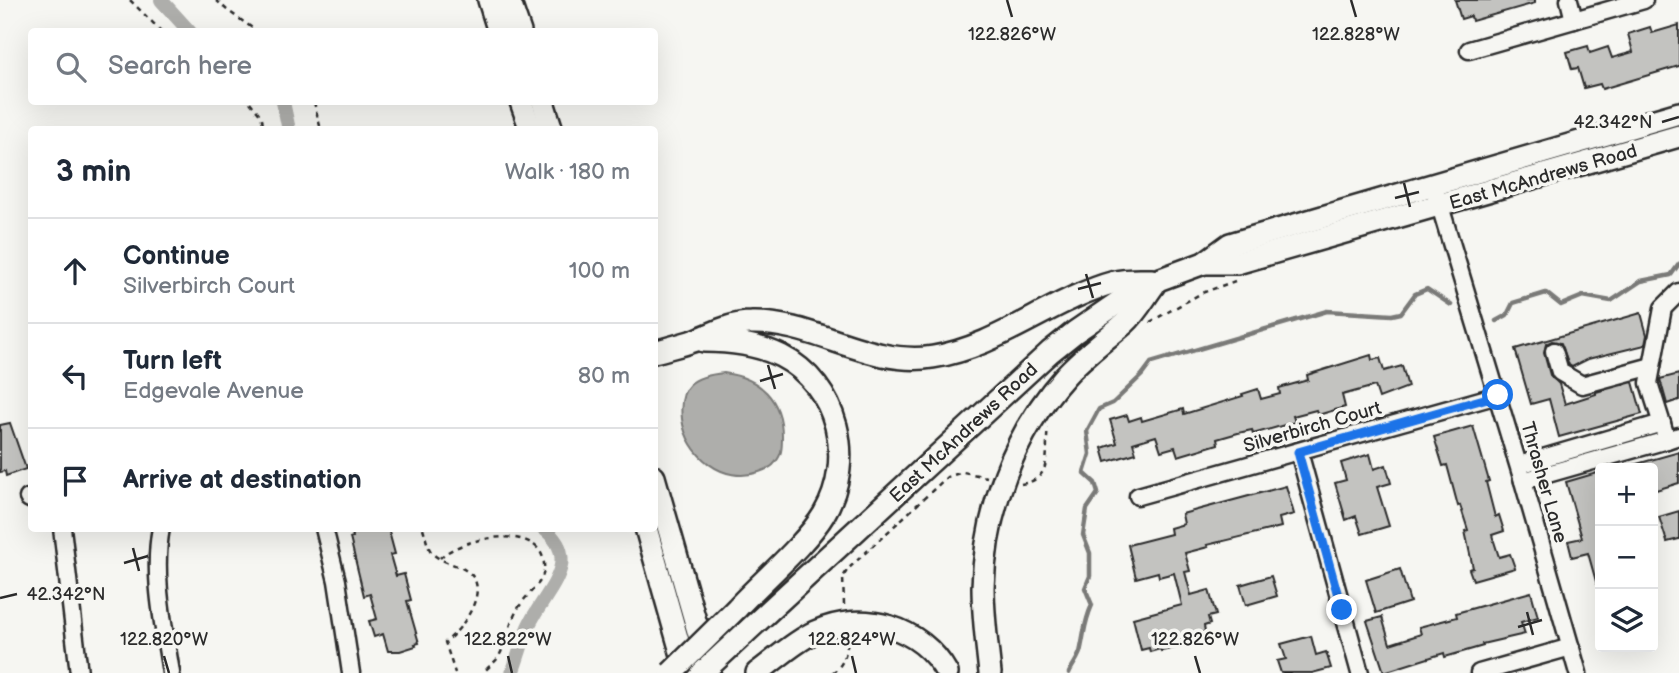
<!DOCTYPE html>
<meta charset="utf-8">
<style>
:root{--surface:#fff;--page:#f2f2f3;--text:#1f2937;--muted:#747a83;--line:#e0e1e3}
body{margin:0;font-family:"Balsamiq Sans",sans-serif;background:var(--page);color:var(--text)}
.controls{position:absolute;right:21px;bottom:21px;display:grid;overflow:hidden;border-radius:7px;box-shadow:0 7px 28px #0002}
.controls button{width:63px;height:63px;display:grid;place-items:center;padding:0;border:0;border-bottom:2px solid var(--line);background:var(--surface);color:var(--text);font:35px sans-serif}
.stop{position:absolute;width:21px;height:21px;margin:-16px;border:5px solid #1a73e8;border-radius:50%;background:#fff}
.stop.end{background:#1a73e8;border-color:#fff;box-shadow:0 2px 7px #0008}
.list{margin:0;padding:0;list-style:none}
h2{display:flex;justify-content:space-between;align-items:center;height:91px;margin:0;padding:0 28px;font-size:30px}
h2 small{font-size:23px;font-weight:400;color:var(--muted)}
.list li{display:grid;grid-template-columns:46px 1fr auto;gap:21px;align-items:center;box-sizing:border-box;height:105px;padding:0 28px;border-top:2px solid var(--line)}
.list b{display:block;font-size:26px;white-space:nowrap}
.list p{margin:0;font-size:23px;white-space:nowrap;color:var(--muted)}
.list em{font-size:23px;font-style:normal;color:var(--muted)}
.icon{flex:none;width:38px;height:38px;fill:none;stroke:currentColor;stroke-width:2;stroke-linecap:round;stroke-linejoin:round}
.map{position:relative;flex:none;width:1679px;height:673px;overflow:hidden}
.search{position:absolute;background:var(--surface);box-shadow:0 7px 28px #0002;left:28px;top:28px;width:630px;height:77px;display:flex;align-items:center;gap:18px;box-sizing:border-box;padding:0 24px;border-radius:7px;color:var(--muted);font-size:26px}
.panel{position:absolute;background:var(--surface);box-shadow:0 7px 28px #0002;left:28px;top:126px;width:630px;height:406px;border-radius:7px}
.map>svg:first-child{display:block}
.water{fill:#aeaeab;stroke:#7a7a78;stroke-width:2}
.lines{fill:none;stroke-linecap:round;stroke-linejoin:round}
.stream{stroke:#7a7a78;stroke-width:4.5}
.canal{stroke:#aeaeab;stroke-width:14}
.building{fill:#c3c3c0;stroke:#2b2b2b;stroke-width:2}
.minor-casing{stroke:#2b2b2b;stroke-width:21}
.major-casing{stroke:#2b2b2b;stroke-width:26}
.path{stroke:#2b2b2b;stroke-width:2.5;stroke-dasharray:5 5;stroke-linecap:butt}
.minor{stroke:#f6f6f2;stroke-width:16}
.major{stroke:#f6f6f2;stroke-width:21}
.major-bridge-casing{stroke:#2b2b2b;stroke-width:26;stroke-linecap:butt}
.major-bridge{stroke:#f6f6f2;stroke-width:21}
.route{stroke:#1a73e8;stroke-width:9}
.ticks{fill:none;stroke:#2b2b2b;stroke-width:2.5}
.labels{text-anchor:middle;stroke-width:7;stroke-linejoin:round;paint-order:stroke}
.street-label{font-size:19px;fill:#2b2b2b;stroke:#f6f6f2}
.ticks-label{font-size:18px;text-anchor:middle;fill:#2b2b2b;stroke:#f6f6f2;stroke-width:7;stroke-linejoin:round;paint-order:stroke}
</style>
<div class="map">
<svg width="1679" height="673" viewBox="0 0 1679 673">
<rect width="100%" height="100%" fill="#f6f6f2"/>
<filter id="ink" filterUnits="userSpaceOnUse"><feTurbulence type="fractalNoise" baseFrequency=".0143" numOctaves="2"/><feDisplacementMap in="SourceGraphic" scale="14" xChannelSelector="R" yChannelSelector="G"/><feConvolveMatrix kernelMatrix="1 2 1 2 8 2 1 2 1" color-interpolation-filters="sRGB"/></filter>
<g filter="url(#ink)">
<!-- water -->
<path class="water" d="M 724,373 C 760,378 782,399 782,436 C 782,449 782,456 773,465 C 769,469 764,470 759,472 C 723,485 687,455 682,419 C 678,385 693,376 724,373 Z"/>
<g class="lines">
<!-- stream -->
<g class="stream">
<polyline points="1496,321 1507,315 1513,303 1546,293 1561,305 1583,296 1611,301 1641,281 1671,275 1679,264"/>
<path d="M 1069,673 C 1073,664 1080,657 1081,648 C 1085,630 1084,623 1092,605 L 1085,588 L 1090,576 L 1090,553 L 1083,535 L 1087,509 L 1098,493 L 1095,483 L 1084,473 L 1090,454 L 1087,431 L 1099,409 L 1113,403 L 1142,375 L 1151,363 L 1327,311 L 1392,315 L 1401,313 L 1415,294 L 1427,289 L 1451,305"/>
</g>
<!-- canal -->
<g class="canal">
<polyline points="161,0 190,32"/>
<polyline points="283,102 289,130"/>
<path d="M 512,673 C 518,658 522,642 528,627 C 543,593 586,561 543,528"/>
</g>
</g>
<!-- building -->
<g class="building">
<polygon points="1455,0 1535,0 1535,3 1472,21 1471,16 1461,19"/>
<polygon points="1679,25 1679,66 1602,89 1600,84 1584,88 1578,68 1572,69 1567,52 1588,46 1590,53 1608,47 1612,58 1633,52 1628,34 1650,27 1652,33"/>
<polygon points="1641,313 1647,335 1645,345 1588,359 1572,367 1569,365 1561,343 1552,341 1546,344 1544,353 1550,375 1559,384 1565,404 1596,394 1596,392 1633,382 1642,414 1559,437 1549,399 1531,404 1515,349"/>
<polygon points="1371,355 1372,360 1380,358 1384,371 1402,366 1408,387 1379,398 1375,386 1342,395 1345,407 1318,415 1316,410 1293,416 1295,422 1253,434 1252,430 1238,433 1217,439 1218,444 1178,456 1175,447 1161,451 1156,436 1133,443 1136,453 1106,462 1102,448 1117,443 1110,420 1127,415 1129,421 1141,417 1142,421 1183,409 1184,414 1243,396 1242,394 1258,389 1261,399 1280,394 1279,388 1308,380 1307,375"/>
<polygon points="1679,374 1679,400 1667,404 1660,379"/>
<polygon points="10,423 26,469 6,476 5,471 0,472 0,425"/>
<polygon points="1473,426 1489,481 1486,482 1495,517 1499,515 1504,531 1492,535 1499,557 1510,554 1515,568 1473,580 1469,569 1473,568 1465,531 1468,530 1460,505 1458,506 1447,465 1443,466 1434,437"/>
<polygon points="1679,452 1679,483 1653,491 1653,468 1633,468 1633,465"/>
<polygon points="1370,454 1374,469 1386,465 1391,483 1377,487 1389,526 1362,534 1356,516 1346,520 1335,483 1346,480 1341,463"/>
<polygon points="1600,472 1600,502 1597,503 1600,513 1600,584 1597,585 1588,553 1572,557 1568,541 1582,538 1566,482"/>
<polygon points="1286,486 1294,514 1279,518 1281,527 1207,545 1208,547 1185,553 1190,571 1185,572 1191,595 1209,590 1216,615 1208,617 1210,624 1204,626 1205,632 1174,640 1176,648 1161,651 1160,649 1150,652 1149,648 1141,650 1133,618 1182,605 1174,573 1159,577 1158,572 1136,578 1128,545 1171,534 1170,528 1184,524 1182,514"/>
<polygon points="1679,511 1679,539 1667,542 1659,517"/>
<polygon points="351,528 388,528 395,554 390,555 396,576 404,574 411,600 407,601 419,643 415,644 416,646 400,651 388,651 383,634 374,637 369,621 377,619 370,594 364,596 350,538 353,537"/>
<polygon points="1400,569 1410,602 1376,613 1366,580"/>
<polygon points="1271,576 1277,596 1246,605 1240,585"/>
<polygon points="1531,592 1538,617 1521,622 1525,634 1482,644 1483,646 1445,657 1444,653 1384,672 1367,621 1382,617 1390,644 1421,634 1419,627 1457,617 1456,613"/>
<polygon points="1311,636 1316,655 1326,652 1331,668 1312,673 1281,673 1277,661 1286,659 1281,644"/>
</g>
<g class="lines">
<defs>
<g id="minor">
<polyline points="1569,0 1574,20"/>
<polyline points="1469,50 1644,0"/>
<polyline points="1437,196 1523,481 1578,673"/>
<polyline points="1679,292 1663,308 1649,383 1667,440 1679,436"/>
<polyline points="1554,351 1560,372 1582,385 1652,366"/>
<polyline points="1299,452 1360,673"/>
<polyline points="1519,465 1662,423"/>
<polyline points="1523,481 1667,440"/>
<polyline points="1138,496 1498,395"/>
<polyline points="28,498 32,500"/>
<polyline points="62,528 79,673"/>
<path d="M 161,528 C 152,576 164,626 171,673"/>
<polyline points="324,528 337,581 351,673"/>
<polyline points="1479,673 1571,647"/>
</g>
<g id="major">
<polyline points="489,0 499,32"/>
<polyline points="509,0 520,32"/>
<polyline points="521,102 531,130"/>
<polyline points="543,102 552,130"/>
<polyline points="1204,263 1237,263 1679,136"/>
<path d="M 704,341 C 731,341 757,344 781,356 C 838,385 856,460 824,514 C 806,544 762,581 737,608"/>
<path d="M 654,352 C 668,348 682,345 696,340 C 714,333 731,323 751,323 C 813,321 869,367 933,357 C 998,347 1052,299 1115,282 C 1127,279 1140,280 1152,280"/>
<polyline points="654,477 710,673"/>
<polyline points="646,528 687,673"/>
<polyline points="744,634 1050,352 1075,332 1129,295 1158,280 1204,263 1230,244 1679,113"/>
<path d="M 757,673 C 776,659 794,642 815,632 C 863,610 921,626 947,673"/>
<path d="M 990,673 C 987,645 983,616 983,587 C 985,511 1014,433 1065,376 C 1083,356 1104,341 1125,323 C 1136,313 1145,297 1154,285"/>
</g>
</defs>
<!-- minor casing -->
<use href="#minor" class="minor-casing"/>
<!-- major casing -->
<use href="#major" class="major-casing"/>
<!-- path -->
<g class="path">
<polyline points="130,0 162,32"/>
<polyline points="216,0 227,10 258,32"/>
<polyline points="250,102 261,116 265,130"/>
<polyline points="314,102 321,130"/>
<polyline points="1150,322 1202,293 1235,281"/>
<path d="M 1021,484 C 1055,479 1044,452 1048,428"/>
<path d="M 423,528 C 426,537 427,548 433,554 C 442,563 458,564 468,572 C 492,589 461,631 445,642 L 455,673"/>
<path d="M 440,558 C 460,538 541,521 544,564 C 546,582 530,590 521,604 C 509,620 508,641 498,658 C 494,663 487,668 483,673"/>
<polyline points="844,605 843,577 848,569 947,477 963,472 987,477"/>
<path d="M 832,673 C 844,665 846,654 848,640"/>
</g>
<!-- minor -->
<use href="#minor" class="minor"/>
<!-- major -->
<use href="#major" class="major"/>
<defs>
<g id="major-bridge">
<polyline points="671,673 737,608"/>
<polyline points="702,673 744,634"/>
</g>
</defs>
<!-- major-bridge casing -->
<use href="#major-bridge" class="major-bridge-casing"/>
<!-- major-bridge -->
<use href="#major-bridge" class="major-bridge"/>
</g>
</g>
<g class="lines" filter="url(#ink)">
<!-- route -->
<polyline class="route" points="1342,610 1298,452 1498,395"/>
</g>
<!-- ticks -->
<path class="ticks" d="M 1007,0 L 1012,17M 1351,0 L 1356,17M 1662,122 L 1679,117M 1404,183 L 1410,207M 1395,198 L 1419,192M 1086,274 L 1093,298M 1078,289 L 1101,283M 768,365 L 775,389M 760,381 L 783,374M 133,548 L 139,571M 124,563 L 148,556M 0,598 L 17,594M 1527,612 L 1533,635M 1518,627 L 1542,620M 164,656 L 169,673M 508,656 L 512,673M 852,656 L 856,673M 1195,656 L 1200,673"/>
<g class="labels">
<!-- street labels -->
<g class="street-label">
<text transform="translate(1543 176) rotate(-16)" y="7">East McAndrews Road</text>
<text transform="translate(1312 426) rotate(-16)" y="7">Silverbirch Court</text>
<text transform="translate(963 432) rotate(-43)" y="7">East McAndrews Road</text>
<text transform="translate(1545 482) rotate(74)" y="7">Thrasher Lane</text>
</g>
</g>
<g class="ticks-label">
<text x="1012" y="40">122.826°W</text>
<text x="1356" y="40">122.828°W</text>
<text x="1613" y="128">42.342°N</text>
<text x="66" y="600">42.342°N</text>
<text x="164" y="645">122.820°W</text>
<text x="508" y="645">122.822°W</text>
<text x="852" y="645">122.824°W</text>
<text x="1195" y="645">122.826°W</text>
</g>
</svg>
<div class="controls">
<button>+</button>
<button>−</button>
<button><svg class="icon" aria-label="layers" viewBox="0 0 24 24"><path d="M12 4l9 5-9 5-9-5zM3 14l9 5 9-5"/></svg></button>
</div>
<div class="stop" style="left:1498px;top:395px"></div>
<div class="stop end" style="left:1342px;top:610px"></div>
<div class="search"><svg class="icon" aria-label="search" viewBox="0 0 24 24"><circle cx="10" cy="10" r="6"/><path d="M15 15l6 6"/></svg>Search here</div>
<section class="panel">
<h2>3 min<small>Walk · 180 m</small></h2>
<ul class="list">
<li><svg class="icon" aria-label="ahead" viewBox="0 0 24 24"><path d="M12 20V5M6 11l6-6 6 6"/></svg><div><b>Continue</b><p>Silverbirch Court</p></div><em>100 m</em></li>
<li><svg class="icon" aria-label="left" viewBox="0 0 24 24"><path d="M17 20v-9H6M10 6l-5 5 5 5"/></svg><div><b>Turn left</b><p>Edgevale Avenue</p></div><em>80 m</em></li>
<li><svg class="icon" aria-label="arrive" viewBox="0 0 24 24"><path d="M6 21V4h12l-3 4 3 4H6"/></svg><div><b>Arrive at destination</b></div></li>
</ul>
</section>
</div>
